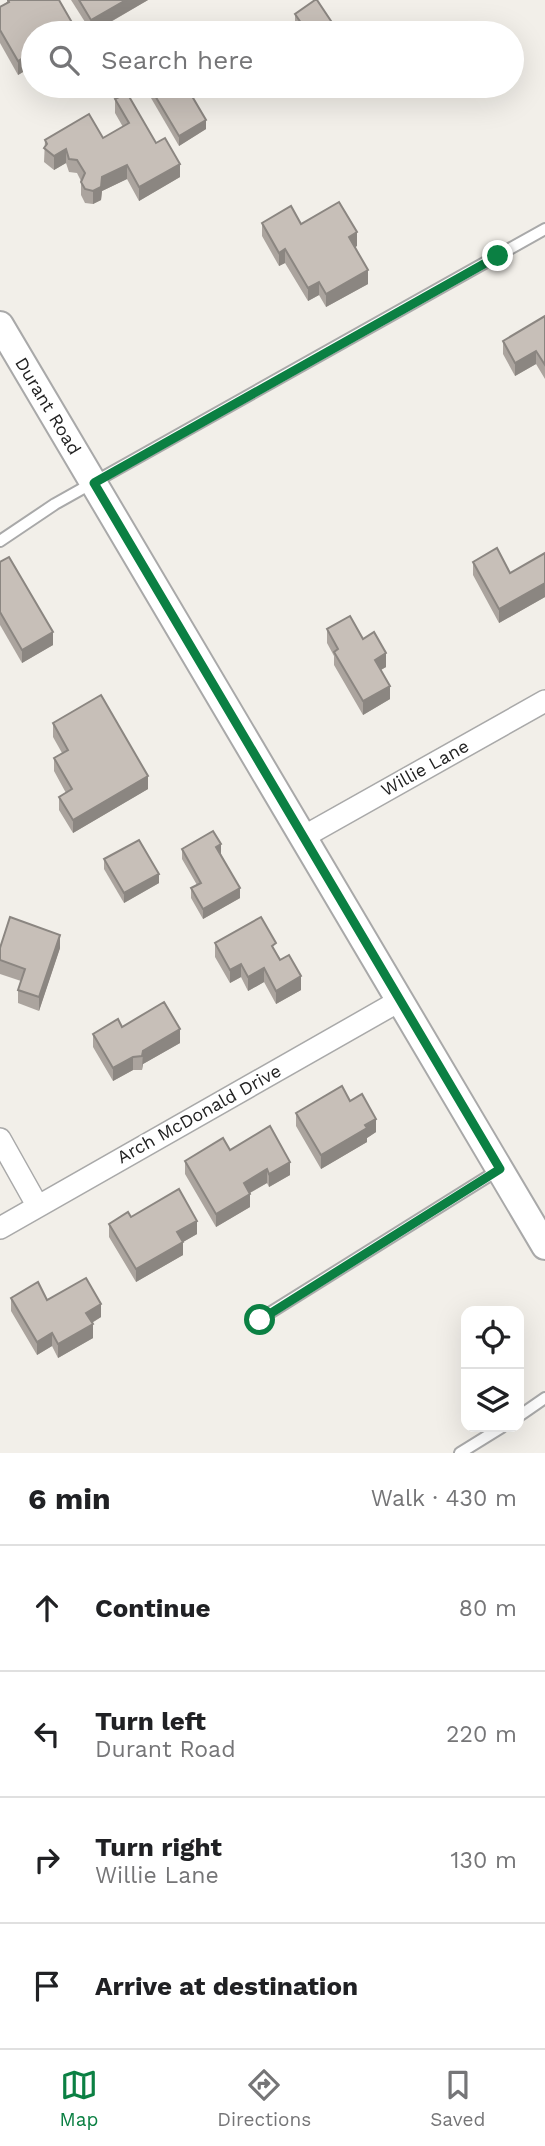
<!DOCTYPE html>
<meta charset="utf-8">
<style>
:root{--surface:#fff;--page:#f6f6f6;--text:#202124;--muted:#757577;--line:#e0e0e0;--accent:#0b8043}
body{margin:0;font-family:"Work Sans",sans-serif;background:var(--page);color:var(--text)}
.controls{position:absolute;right:21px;bottom:21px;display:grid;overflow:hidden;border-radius:14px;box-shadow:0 7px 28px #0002}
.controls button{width:63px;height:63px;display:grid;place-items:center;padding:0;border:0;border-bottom:2px solid var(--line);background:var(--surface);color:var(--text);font:35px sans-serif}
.stop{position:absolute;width:21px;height:21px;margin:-16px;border:5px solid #0b8043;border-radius:50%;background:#fff}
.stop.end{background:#0b8043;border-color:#fff;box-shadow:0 2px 7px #0008}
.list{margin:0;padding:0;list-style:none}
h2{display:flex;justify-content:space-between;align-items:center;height:91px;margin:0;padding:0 28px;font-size:30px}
h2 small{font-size:23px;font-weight:400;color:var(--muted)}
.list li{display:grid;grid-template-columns:46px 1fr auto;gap:21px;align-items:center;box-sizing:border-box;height:126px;padding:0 28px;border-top:2px solid var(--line)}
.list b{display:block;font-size:26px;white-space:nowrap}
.list p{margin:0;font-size:23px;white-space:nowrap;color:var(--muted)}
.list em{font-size:23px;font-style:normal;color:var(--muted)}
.icon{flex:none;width:38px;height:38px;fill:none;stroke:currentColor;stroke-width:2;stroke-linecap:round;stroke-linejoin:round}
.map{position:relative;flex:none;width:545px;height:1453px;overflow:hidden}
.search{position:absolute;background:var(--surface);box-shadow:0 7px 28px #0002;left:21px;right:21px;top:21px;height:77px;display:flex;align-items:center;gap:18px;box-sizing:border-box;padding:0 24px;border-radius:38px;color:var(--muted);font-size:26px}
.sheet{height:595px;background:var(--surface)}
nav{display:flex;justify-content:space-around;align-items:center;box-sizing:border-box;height:98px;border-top:2px solid var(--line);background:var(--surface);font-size:19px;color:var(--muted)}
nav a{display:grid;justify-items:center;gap:4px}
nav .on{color:var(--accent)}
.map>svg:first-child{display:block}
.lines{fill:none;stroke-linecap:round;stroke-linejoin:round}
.service-casing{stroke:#a9a9a9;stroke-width:14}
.minor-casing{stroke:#a9a9a9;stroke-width:24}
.tertiary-casing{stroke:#a9a9a9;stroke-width:30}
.service{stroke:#fff;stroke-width:10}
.minor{stroke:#fff;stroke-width:21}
.tertiary{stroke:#fff;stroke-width:26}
.wall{fill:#aba49e}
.shaded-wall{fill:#8b8681}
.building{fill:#c7bfb8;stroke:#8b8681;stroke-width:2}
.route{stroke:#0b8043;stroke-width:9}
.labels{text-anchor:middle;stroke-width:5;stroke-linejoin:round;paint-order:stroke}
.street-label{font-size:18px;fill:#222;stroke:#fff}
</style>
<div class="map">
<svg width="545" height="1453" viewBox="0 0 545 1453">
<rect width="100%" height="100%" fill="#f2efe9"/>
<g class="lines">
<defs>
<g id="service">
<polyline points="0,541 55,504 545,229"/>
<polyline points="260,1319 500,1169"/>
<polyline points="519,1416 545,1398"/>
<polyline points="460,1453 502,1427"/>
</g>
<g id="minor">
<polyline points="305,836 545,701"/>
<polyline points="0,1139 37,1205"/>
<polyline points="0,1228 399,1001"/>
</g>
<polyline id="tertiary" points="0,325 545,1246"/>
</defs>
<!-- service casing -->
<use href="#service" class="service-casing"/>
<!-- minor casing -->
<use href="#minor" class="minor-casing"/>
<!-- tertiary casing -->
<use href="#tertiary" class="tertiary-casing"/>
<!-- service -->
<use href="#service" class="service"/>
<!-- minor -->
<use href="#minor" class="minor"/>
<!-- tertiary -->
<use href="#tertiary" class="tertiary"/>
</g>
<!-- wall -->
<g class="wall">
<polygon points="7,0 59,0 33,33 33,66 18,75 0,43 0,7 7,2"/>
<polygon points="71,0 148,0 92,33"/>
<polygon points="295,14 339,33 302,33 295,24"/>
<polygon points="151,89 206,129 179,146 151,98"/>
<polygon points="115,99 156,143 180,177 139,201 127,179 102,191 101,200 93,204 85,203 81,195 81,181 77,173 69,172 66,163 54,170 44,162 45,140 103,138 123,127 115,113"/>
<polygon points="262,223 357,246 354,247 368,284 326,307 319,295 308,301 285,263 279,266 262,236"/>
<polygon points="545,316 545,379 536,364 515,376 503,354 503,341"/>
<polygon points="545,553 545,597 499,623 473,575 473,562 510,573"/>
<polygon points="0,562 53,645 22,663 0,625"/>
<polygon points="327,629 363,639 386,667 381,670 390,699 363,715 334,665 334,656 327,643"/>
<polygon points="53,723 148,789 73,833 59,810 59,797 66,793 54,771 54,758 62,753 53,737"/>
<polygon points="182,849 221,854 240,898 203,919 191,898 191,888 197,885 182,859"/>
<polygon points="104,859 159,883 124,903 104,869"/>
<polygon points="215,943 276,952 301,990 276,1004 264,982 248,991 241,977 230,983 215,957"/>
<polygon points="0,948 60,948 39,1011 18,1003 18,990 21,981 0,974"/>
<polygon points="122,1027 180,1043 143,1064 142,1070 133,1070 113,1081 93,1047 93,1034"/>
<polygon points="350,1101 376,1132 367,1138 367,1142 321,1169 296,1126 296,1113"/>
<polygon points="230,1150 290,1175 269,1187 267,1183 250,1193 250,1207 216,1227 185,1174 185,1161"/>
<polygon points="131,1217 197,1234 183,1242 183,1255 136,1282 109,1237 109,1224"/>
<polygon points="11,1298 47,1300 101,1317 92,1323 93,1338 58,1358 52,1346 37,1355 11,1311"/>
</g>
<!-- shaded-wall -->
<g class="shaded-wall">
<polygon points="126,0 148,0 91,33 91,20"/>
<polygon points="33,52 33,66 18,75 18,61"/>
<polygon points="206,120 206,129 179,146 179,136"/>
<polygon points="66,149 66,163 54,170 54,156"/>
<polygon points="180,164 180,177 139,201 139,187"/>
<polygon points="127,165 127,179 102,191 101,200 93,204 93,191 102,177"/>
<polygon points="357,232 357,246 349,251 349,237"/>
<polygon points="285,249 285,263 279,266 279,253"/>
<polygon points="368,270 368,284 326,307 326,294"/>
<polygon points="319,282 319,295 308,301 308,288"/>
<polygon points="536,351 536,364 515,376 515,363"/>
<polygon points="545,583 545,597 499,623 499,609"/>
<polygon points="53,632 53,645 22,663 22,650"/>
<polygon points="386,653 386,667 375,673 375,660"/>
<polygon points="390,686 390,699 363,715 363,701"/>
<polygon points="148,776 148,789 73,833 73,820"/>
<polygon points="221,844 221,854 216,857 216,847"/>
<polygon points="159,874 159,883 124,903 124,893"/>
<polygon points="240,888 240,898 203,919 203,909"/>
<polygon points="60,935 60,948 39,1011 39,997"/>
<polygon points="241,964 241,977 230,983 230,970"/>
<polygon points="264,968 264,982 248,991 248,977"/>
<polygon points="301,976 301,990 276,1004 276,991"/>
<polygon points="180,1029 180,1043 143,1064 142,1070 143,1051"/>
<polygon points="133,1057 133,1070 113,1081 113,1068"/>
<polygon points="376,1119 376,1132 367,1138 367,1142 321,1169 321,1155"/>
<polygon points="290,1162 290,1175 269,1187 269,1174"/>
<polygon points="267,1169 267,1183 244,1196 244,1183"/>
<polygon points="250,1194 250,1207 216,1227 216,1214"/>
<polygon points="197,1221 197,1234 183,1242 183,1255 136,1282 136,1269 177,1232"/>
<polygon points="101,1304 101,1317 86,1326 86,1313"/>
<polygon points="93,1324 93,1338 58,1358 58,1344"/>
<polygon points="52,1333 52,1346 37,1355 37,1342"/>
</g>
<!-- building -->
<g class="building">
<polygon points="8,0 59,0 78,33 33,33 33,52 18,61 0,30 0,7 9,2"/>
<polygon points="79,0 126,0 91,20"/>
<polygon points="315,0 317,0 339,33 308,33 295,14"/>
<polygon points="155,86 186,86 206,120 179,136 151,89"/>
<polygon points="127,93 156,143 165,138 180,164 139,187 127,165 102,177 101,187 93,191 85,189 81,182 85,173 77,160 69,159 66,149 54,156 44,148 47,144 45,140 89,114 103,138 129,123 115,99"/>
<polygon points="339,202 357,232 349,237 368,270 326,294 319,282 308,288 285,249 279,253 262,223 291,206 301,224"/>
<polygon points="545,316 545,365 536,351 515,363 503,341"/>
<polygon points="497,548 510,573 545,553 545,583 499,609 473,562"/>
<polygon points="9,557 53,632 22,650 0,612 0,562"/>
<polygon points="350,616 363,639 374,632 386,653 375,660 390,686 363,701 334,652 338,649 327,629"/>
<polygon points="101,695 148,776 73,820 59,797 72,789 54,758 68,750 53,723"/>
<polygon points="213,831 221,844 216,847 240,888 203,909 191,888 201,883 182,849"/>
<polygon points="139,840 159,874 124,893 104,859"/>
<polygon points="10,917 60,935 39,997 18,990 25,969 0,960 0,948"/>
<polygon points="261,917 276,943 272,946 280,960 289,955 301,976 276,991 264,968 248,977 241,964 230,970 215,943"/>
<polygon points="164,1002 180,1029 143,1051 142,1056 133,1057 113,1068 93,1034 118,1019 122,1027"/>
<polygon points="342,1086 350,1101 362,1094 376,1119 365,1125 367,1128 321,1155 296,1113"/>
<polygon points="270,1126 290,1162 269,1174 267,1169 244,1183 250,1194 216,1214 185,1161 223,1138 230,1150"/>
<polygon points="179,1189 197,1221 177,1232 183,1242 136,1269 109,1224 128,1212 131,1217"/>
<polygon points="86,1278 101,1304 86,1313 93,1324 58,1344 52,1333 37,1342 11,1298 38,1282 47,1300"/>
</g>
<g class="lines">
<!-- route -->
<polyline class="route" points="260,1320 500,1169 94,483 498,256"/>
</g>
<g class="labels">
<!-- street labels -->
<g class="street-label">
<text transform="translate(48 406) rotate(59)" y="6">Durant Road</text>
<text transform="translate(425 768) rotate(-29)" y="6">Willie Lane</text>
<text transform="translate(199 1114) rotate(-29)" y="6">Arch McDonald Drive</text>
</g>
</g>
</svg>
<div class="controls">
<button><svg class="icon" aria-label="locate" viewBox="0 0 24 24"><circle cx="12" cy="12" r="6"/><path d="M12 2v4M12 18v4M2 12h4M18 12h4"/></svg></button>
<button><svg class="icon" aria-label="layers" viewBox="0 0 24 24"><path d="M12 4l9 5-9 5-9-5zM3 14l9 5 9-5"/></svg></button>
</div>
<div class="stop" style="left:260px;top:1320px"></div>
<div class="stop end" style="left:498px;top:256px"></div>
<div class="search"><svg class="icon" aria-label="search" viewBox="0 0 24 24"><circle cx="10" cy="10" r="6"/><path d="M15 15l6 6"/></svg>Search here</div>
</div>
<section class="sheet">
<h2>6 min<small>Walk · 430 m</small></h2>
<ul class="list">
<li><svg class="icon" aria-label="ahead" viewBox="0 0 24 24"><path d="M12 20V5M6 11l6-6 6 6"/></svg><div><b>Continue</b></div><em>80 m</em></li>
<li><svg class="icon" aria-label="left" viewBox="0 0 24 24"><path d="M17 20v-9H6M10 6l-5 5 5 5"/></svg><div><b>Turn left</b><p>Durant Road</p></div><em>220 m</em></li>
<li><svg class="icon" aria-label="right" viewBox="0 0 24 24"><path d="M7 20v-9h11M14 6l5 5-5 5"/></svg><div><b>Turn right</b><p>Willie Lane</p></div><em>130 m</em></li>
<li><svg class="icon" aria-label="arrive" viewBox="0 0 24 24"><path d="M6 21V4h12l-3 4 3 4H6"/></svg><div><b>Arrive at destination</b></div></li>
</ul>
</section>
<nav>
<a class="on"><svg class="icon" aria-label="map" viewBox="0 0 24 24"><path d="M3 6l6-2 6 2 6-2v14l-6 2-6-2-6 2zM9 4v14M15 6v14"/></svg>Map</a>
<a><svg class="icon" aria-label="directions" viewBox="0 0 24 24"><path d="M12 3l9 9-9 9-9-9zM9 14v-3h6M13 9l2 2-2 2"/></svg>Directions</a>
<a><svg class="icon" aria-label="saved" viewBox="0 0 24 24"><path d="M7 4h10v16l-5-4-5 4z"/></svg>Saved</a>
</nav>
